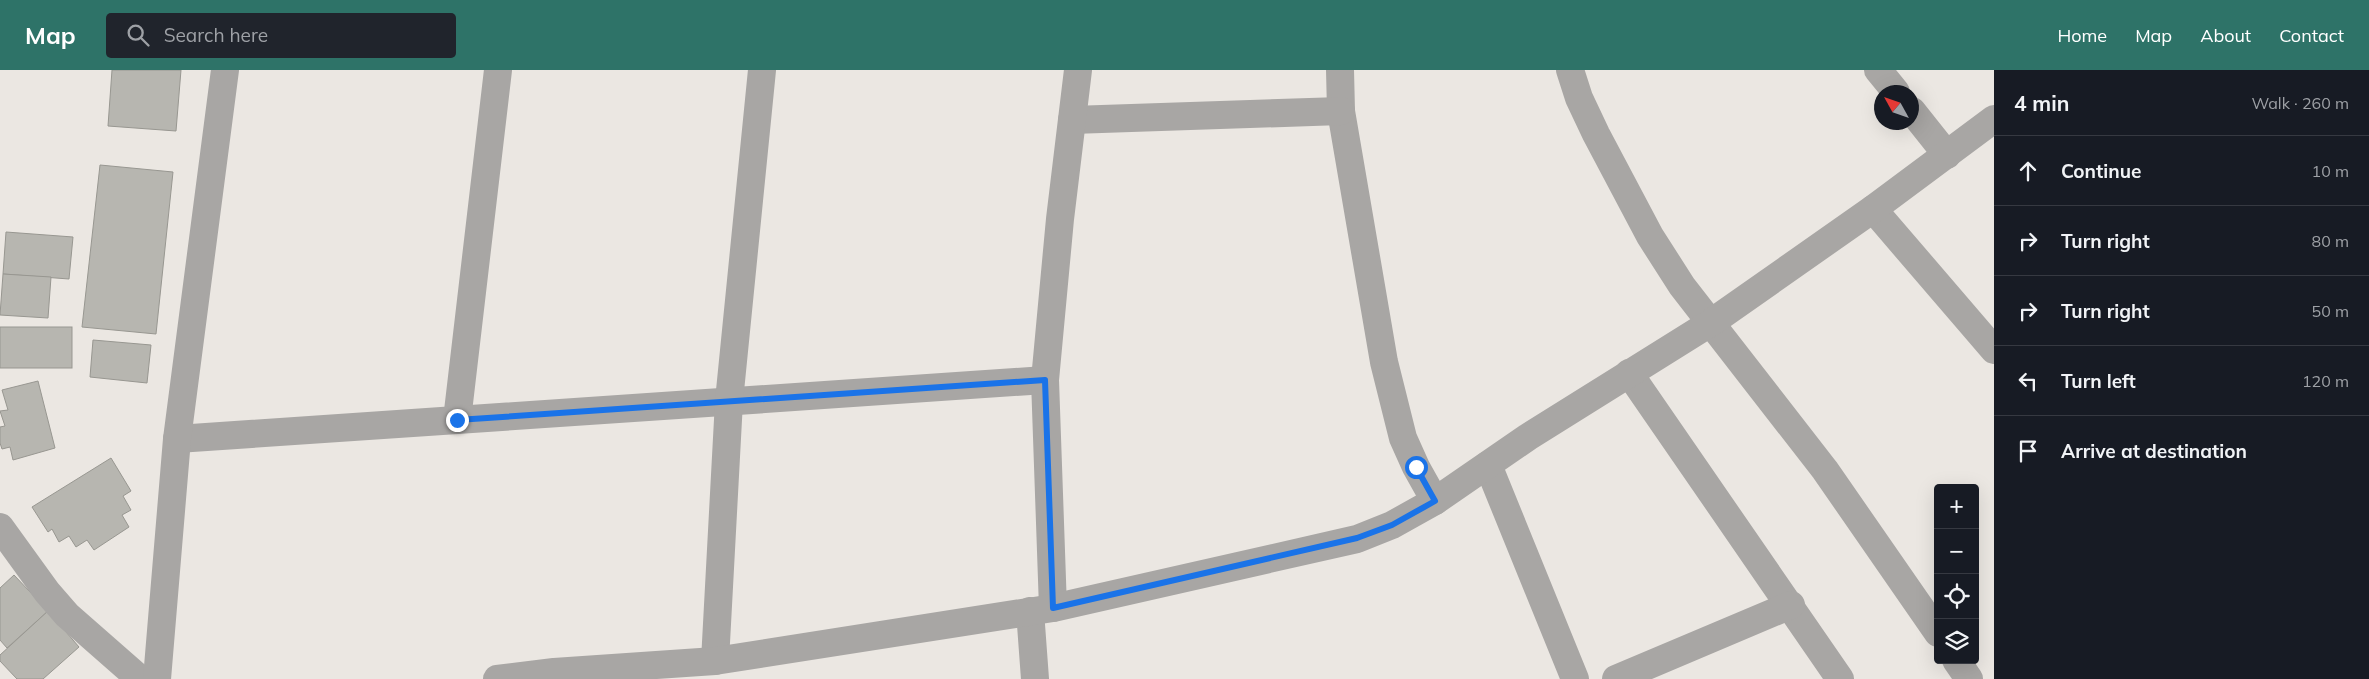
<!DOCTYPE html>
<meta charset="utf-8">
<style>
:root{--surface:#171b24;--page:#20242c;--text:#f1f3f6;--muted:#9ea1a6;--line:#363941;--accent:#2e7368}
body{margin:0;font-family:Mulish,sans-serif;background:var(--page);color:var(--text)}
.controls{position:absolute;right:15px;bottom:15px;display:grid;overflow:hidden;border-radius:5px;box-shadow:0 5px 20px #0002}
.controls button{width:45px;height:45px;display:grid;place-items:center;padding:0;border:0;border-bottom:1px solid var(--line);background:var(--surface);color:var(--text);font:25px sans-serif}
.compass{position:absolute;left:1874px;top:15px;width:45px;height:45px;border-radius:50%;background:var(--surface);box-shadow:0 5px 20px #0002;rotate:310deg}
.stop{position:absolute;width:15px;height:15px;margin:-11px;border:4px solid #1a73e8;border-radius:50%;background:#fff}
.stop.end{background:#1a73e8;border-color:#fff;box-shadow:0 1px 5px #0008}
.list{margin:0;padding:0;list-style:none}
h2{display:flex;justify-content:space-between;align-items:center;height:65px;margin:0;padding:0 20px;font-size:21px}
h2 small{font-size:16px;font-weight:400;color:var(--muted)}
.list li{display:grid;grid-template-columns:32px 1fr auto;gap:15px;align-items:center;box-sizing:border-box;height:70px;padding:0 20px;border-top:1px solid var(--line)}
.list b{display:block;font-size:19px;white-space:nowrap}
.list em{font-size:16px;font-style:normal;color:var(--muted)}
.icon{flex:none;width:28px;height:28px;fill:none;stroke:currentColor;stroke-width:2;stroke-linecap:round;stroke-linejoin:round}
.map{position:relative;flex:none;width:1994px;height:609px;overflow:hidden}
header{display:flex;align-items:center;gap:30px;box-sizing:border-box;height:70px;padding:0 25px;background:var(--accent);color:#fff}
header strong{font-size:24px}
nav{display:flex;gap:28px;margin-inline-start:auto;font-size:18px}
.search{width:350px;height:45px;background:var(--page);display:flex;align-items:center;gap:12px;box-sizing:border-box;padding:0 18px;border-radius:5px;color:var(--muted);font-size:19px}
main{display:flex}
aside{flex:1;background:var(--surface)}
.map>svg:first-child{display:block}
.building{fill:#b7b6b0;stroke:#989791}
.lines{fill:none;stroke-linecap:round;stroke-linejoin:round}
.minor{stroke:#a8a6a4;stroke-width:28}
.route{stroke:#1a73e8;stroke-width:6}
</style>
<header>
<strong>Map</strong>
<div class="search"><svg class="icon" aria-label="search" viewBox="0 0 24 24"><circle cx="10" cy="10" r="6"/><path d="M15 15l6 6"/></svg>Search here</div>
<nav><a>Home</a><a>Map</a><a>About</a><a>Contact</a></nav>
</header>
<main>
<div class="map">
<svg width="1994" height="609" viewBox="0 0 1994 609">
<rect width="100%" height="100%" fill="#ebe7e2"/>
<!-- building -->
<g class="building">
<polygon points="112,0 181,0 176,61 108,56"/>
<polygon points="100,95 173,102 156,264 82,257"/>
<polygon points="6,162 73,167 69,209 3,204"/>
<polygon points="3,204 51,207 48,248 0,245"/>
<rect x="0" y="257" width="72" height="41"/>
<polygon points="93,270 151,275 147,313 90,307"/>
<polygon points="38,311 55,378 13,390 10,377 2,379 0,373 0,357 5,356 0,341 8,340 2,320"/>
<polygon points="111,388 131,421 123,426 131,440 122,445 129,457 94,480 87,470 76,477 69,466 59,472 52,459 48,462 32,437"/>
<polygon points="14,505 48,541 7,578 0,570 0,518"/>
<polygon points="48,541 79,577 43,609 17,609 0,591 0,585"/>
</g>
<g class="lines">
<!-- minor -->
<g class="minor">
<polyline points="1340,0 1341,41 1384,292 1403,368 1416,397 1435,431"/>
<polyline points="1570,0 1579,28 1596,64 1650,166 1682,216 1825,400 1938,563"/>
<polyline points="1878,0 1896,22"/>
<polyline points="1912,41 1947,85"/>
<polyline points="1072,50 1341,41"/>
<polyline points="1873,139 1994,280"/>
<polyline points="1629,303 1840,609"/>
<polyline points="457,350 498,0"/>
<polyline points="177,369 1045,310"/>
<polyline points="1488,395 1575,609"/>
<polyline points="0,457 47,522 67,545 140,609"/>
<polyline points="1053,538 1045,310 1060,149 1078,0"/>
<polyline points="1030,541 1035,609"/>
<polyline points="1956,590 1969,609"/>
<polyline points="715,591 729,331 762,0"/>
<polyline points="157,609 177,369 225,0"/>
<polyline points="497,609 554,602 715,591 1053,538 1357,469 1392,455 1435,431 1528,367 1712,252 1873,139 1994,49"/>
<polyline points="1616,609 1791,535"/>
</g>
</g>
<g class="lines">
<!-- route -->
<polyline class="route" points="457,350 1045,310 1053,538 1357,468 1392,455 1435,431 1416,397"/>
</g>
</svg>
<div class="controls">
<button>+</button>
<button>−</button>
<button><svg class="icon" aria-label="locate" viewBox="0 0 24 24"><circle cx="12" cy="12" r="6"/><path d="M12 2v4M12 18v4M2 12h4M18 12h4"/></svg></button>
<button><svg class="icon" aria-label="layers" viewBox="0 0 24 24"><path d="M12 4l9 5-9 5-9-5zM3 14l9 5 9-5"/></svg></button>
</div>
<svg class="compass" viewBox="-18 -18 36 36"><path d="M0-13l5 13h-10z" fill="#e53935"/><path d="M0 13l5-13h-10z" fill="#9ea1a6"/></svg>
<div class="stop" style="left:1416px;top:397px"></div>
<div class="stop end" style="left:457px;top:350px"></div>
</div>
<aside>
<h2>4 min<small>Walk · 260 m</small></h2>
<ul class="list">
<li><svg class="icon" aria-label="ahead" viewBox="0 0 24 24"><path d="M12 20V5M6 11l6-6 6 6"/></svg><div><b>Continue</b></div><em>10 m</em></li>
<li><svg class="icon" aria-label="right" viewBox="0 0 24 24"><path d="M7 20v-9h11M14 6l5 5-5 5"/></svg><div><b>Turn right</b></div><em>80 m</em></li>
<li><svg class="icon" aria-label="right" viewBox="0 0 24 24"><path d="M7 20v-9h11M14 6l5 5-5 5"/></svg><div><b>Turn right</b></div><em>50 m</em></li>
<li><svg class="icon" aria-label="left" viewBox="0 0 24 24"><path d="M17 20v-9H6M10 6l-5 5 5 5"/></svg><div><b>Turn left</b></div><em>120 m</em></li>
<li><svg class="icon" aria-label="arrive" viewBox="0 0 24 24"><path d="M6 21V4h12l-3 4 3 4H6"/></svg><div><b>Arrive at destination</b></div></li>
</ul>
</aside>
</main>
